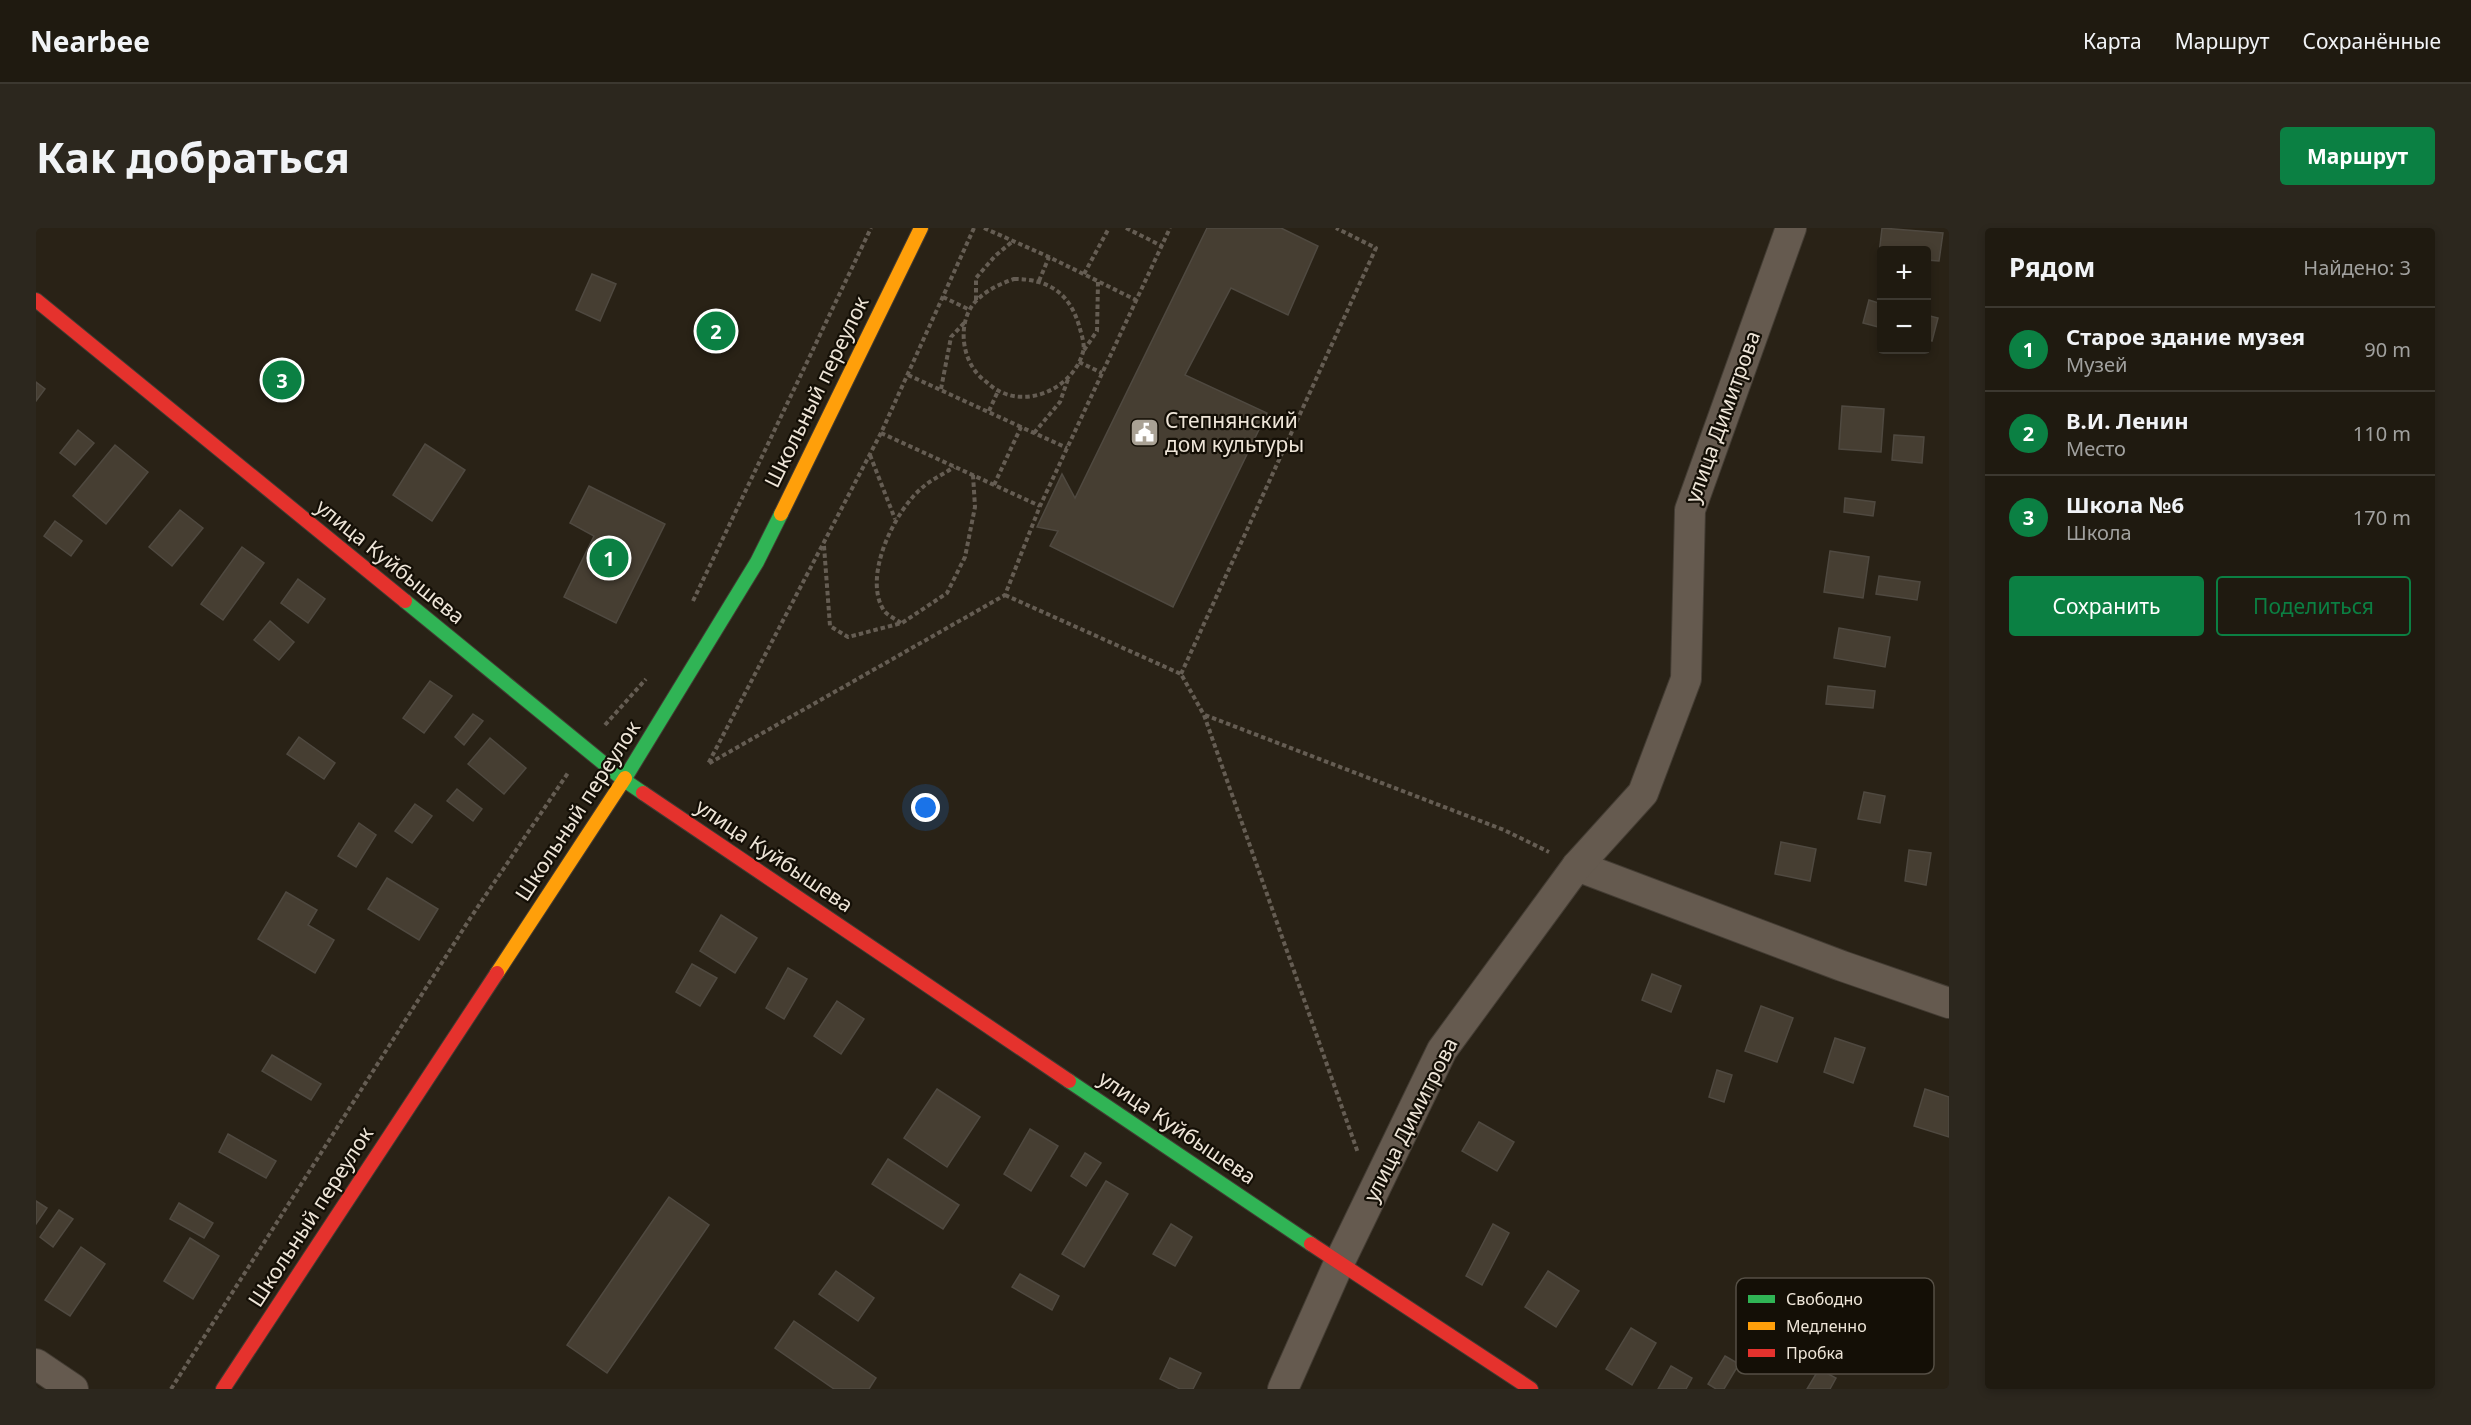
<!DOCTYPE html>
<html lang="ru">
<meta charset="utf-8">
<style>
:root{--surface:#1f1a10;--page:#2c271e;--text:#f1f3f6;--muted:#a1a19f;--line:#3c3830;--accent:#0b8043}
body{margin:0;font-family:"Noto Sans",sans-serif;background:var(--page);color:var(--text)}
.controls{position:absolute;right:18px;top:18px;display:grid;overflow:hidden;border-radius:6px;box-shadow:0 3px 9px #0003}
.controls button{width:54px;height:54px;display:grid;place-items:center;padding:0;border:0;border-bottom:2px solid var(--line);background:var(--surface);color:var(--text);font:30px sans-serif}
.you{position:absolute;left:890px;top:580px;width:21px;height:21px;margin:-15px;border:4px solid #fff;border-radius:50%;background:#1a73e8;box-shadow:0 0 0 9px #1a73e833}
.badge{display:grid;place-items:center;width:39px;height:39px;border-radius:50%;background:var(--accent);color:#fff;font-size:20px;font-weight:700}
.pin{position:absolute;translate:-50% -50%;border:3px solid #fff;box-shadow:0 2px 6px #0006}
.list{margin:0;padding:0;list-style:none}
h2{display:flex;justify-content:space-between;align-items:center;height:78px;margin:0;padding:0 24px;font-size:26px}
h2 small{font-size:20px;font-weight:400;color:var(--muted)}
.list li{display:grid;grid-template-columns:39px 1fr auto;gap:18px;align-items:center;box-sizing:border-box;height:84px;padding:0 24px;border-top:2px solid var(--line)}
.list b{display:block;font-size:22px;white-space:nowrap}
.list p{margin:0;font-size:20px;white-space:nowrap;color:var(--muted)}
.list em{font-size:20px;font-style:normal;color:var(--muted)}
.actions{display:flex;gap:12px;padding:18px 24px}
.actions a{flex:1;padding:14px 0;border:2px solid var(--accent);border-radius:6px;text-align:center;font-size:21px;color:var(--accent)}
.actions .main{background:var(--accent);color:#fff}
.map{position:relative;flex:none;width:1913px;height:1161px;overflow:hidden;border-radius:6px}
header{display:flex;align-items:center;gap:36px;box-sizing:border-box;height:84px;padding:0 30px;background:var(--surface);border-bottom:2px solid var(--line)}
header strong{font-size:28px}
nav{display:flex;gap:33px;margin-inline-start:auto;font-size:21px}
.intro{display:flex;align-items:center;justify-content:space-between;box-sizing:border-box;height:144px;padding:0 36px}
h1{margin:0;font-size:42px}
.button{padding:15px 27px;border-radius:6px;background:var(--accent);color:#fff;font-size:21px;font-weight:700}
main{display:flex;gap:36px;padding:0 36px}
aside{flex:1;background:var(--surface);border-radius:6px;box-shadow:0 3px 9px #0003}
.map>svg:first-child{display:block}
.building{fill:#463e32;stroke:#4f4940;stroke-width:1.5}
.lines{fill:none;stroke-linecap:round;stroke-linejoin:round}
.street-casing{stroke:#433c33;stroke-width:32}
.fast-casing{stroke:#433c33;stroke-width:16}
.slow-casing{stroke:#433c33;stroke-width:16}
.jam-casing{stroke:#433c33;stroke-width:16}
.path{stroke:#655d53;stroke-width:4;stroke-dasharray:4.5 3;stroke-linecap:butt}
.street{stroke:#655a4f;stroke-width:30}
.fast{stroke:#30b455;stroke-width:14}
.slow{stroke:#ff9f0a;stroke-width:14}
.jam{stroke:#e5322d;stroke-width:14}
.labels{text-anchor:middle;stroke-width:4.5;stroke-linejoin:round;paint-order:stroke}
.street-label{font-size:21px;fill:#eee5d8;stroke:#140f06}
.poi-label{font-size:21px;fill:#eee5d8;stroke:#140f06;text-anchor:start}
.key{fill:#140f06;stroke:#554f45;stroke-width:1.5}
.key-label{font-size:16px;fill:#eee5d8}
</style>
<header>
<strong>Nearbee</strong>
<nav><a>Карта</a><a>Маршрут</a><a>Сохранённые</a></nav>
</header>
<div class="intro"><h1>Как добраться</h1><a class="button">Маршрут</a></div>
<main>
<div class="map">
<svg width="1913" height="1161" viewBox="0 0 1913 1161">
<rect width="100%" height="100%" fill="#292216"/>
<!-- building -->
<g class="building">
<polygon points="1171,0 1245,0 1282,18 1252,87 1195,60 1149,147 1231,185 1137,379 1014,318 1022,303 1001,299 1026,246 1039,270"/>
<polygon points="1846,0 1907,5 1903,33 1890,32 1890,22 1846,22 1846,27 1843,26"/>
<polygon points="556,46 580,56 564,93 540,82"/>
<polygon points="1833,72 1846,76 1846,100 1827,95"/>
<polygon points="1890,87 1902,90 1896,113 1890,111"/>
<polygon points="0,154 9,161 0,173"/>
<polygon points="1806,178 1848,181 1845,224 1803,221"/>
<polygon points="42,202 58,215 39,237 24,225"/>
<polygon points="1858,207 1888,209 1886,235 1856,232"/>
<polygon points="389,216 429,242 396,293 357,267"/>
<polygon points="79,217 112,244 70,296 37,268"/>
<polygon points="553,258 629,296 580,395 528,369 558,308 534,295"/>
<polygon points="1809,270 1839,274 1837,288 1808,284"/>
<polygon points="144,282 167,300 136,338 113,319"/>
<polygon points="19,293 46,313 35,328 8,308"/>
<polygon points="206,319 228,335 187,392 165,376"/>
<polygon points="1794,323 1833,329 1827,370 1788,364"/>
<polygon points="1843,348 1884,354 1881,372 1840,366"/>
<polygon points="262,351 289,371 272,395 245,375"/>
<polygon points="234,393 258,414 243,432 218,412"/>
<polygon points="1803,400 1854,409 1849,439 1798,430"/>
<polygon points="394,453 416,468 388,505 367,490"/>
<polygon points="1792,458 1839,463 1837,480 1790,476"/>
<polygon points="437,486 447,493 428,517 419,509"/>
<polygon points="263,509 299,535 288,551 251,526"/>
<polygon points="454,510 490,540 468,566 432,536"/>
<polygon points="421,561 446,581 437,593 411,573"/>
<polygon points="1828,564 1849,568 1844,595 1822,591"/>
<polygon points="379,576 396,588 376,615 359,603"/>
<polygon points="323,595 340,607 320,639 302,628"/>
<polygon points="1745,614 1780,621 1774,653 1739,646"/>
<polygon points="1873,622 1895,625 1890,657 1869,653"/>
<polygon points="351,650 402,681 383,712 332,681"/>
<polygon points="250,664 281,682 272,697 298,712 279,745 222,711"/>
<polygon points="685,687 721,710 699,745 664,723"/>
<polygon points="656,736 681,750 664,778 640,764"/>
<polygon points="752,740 771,751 748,791 730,780"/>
<polygon points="1616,746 1645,758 1635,784 1606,772"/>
<polygon points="801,773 828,791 805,826 778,808"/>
<polygon points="1725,778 1757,790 1741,834 1709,823"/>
<polygon points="1799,810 1829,820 1817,855 1788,844"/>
<polygon points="236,827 285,856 275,872 226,843"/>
<polygon points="1681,842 1696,847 1688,874 1673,869"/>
<polygon points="901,861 944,889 911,939 868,910"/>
<polygon points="1889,861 1913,869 1913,909 1878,898"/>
<polygon points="1443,894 1478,914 1461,943 1426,923"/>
<polygon points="994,901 1022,918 995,963 968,946"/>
<polygon points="192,906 240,933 230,950 183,924"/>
<polygon points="1049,925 1065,935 1050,958 1035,948"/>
<polygon points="852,931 923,977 907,1001 836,956"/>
<polygon points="1070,953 1092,966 1048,1039 1026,1026"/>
<polygon points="633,969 673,997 571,1145 531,1117"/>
<polygon points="0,973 11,980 0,996"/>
<polygon points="143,975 177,995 168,1010 134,991"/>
<polygon points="23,982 37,991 17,1019 4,1009"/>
<polygon points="1135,996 1156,1009 1139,1038 1117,1026"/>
<polygon points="1457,996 1473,1005 1446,1057 1430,1048"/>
<polygon points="154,1010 183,1028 157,1071 128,1053"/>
<polygon points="45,1019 69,1036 34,1088 9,1072"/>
<polygon points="800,1043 838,1070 822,1093 783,1066"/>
<polygon points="1512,1043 1543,1063 1520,1099 1489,1079"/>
<polygon points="984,1046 1023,1068 1016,1082 976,1059"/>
<polygon points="758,1093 840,1150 833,1161 798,1161 739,1120"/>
<polygon points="1595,1100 1620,1115 1596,1157 1570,1141"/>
<polygon points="1689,1128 1703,1136 1688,1161 1680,1161 1672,1156"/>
<polygon points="1134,1130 1165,1145 1157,1161 1144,1161 1124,1151"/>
<polygon points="1635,1138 1656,1150 1650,1161 1622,1161"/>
<polygon points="1783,1141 1800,1150 1794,1161 1771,1161"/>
</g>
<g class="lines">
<defs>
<g id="street">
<polyline points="1541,638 1806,738 1913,775"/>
<polyline points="0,1136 37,1161"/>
<polyline points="1247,1161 1303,1035 1406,822 1541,638 1607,565 1650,451 1654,282 1755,0"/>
</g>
<g id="fast">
<polyline points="369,373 588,552 607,565"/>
<polyline points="589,550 721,334 745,286"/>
<polyline points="1033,853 1275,1016"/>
</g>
<g id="slow">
<polyline points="745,286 885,0"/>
<polyline points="461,745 589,550"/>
</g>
<g id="jam">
<polyline points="0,72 369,373"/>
<polyline points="607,565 1033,853"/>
<polyline points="1275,1016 1495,1161"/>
<polyline points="187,1161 461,745"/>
</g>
</defs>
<!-- street casing -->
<use href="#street" class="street-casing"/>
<!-- fast casing -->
<use href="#fast" class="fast-casing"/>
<!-- slow casing -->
<use href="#slow" class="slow-casing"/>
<!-- jam casing -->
<use href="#jam" class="jam-casing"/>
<!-- path -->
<g class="path">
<polyline points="938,0 845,205 672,536 969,367 1004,278 1134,0"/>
<polyline points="948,0 1013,29 1100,72"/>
<polyline points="1090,0 1126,18"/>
<polyline points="1048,46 1073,0"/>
<path d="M 978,51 C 1015,51 1035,67 1044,101 C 1046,108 1049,117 1047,124 C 1038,158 995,180 963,163 C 958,161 953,156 948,152 C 926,135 920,96 939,74 C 950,62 964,56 978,51 Z"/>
<polyline points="1003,53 1013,29"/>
<polyline points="907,69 934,82"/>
<polyline points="940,72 940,50 959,28 977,13"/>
<polyline points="1048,122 1061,103 1062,54"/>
<polyline points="1043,134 1066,145"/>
<polyline points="872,147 985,199"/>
<polyline points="905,161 915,109 928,95"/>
<polyline points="953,183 962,163"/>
<polyline points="845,205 1004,278"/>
<polyline points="998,205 1024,174 1032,151"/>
<polyline points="834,227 859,291"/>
<polyline points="958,257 985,199 1031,220"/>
<polyline points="788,318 794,398 812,409 866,395 911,365 929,329 939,279 937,247"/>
<polyline points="969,367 1145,446 1168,487 1322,925"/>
<polyline points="657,373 835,0"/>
<path d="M 865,395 C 860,391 850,387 847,381 C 827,347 859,282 887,259 C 896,251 908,246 918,239"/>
<polyline points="1145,446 1340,20 1300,0"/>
<polyline points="1169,487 1468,602 1513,624"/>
<polyline points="569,497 610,451"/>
<polyline points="135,1161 435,689 532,545"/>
</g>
<!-- street -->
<use href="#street" class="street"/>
<!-- fast -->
<use href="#fast" class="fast"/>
<!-- slow -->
<use href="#slow" class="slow"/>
<!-- jam -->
<use href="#jam" class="jam"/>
</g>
<!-- icons -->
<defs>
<symbol id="civic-square" viewBox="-11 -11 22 22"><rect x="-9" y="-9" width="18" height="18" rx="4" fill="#a9a194" stroke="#140f06"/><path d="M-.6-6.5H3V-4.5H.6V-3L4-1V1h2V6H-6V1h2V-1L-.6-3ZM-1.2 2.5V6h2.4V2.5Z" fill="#fff"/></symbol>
</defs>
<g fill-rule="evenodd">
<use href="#civic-square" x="1092" y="188" width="33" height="33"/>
</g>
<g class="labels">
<!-- street labels -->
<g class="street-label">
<text transform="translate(781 164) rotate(-64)" y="7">Школьный переулок</text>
<text transform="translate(1687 189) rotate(-70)" y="7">улица Димитрова</text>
<text transform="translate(354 334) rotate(39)" y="7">улица Куйбышева</text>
<text transform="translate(542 583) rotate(-57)" y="7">Школьный переулок</text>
<text transform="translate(738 628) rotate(34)" y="7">улица Куйбышева</text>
<text transform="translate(1375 892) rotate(-63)" y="7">улица Димитрова</text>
<text transform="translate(1141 900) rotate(34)" y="7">улица Куйбышева</text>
<text transform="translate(275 989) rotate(-57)" y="7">Школьный переулок</text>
</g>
<!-- poi labels -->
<g class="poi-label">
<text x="1129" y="200">Степнянский<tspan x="1129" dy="24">дом культуры</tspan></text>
</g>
</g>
<!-- legend -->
<rect x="1700" y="1050" width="198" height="96" rx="9" class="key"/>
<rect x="1712" y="1067" width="27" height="8" fill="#30b455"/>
<rect x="1712" y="1094" width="27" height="8" fill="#ff9f0a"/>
<rect x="1712" y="1121" width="27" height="8" fill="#e5322d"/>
<g class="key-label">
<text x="1750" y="1077">Свободно</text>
<text x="1750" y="1104">Медленно</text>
<text x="1750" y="1131">Пробка</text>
</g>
</svg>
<div class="controls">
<button>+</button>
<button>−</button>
</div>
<div class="you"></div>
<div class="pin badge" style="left:573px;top:330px">1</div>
<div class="pin badge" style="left:680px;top:103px">2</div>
<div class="pin badge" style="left:246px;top:152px">3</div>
</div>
<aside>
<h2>Рядом<small>Найдено: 3</small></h2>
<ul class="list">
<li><span class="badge">1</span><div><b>Старое здание музея</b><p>Музей</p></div><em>90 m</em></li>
<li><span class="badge">2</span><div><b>В.И. Ленин</b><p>Место</p></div><em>110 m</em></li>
<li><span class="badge">3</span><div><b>Школа №6</b><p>Школа</p></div><em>170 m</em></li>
</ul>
<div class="actions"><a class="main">Сохранить</a><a>Поделиться</a></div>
</aside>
</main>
